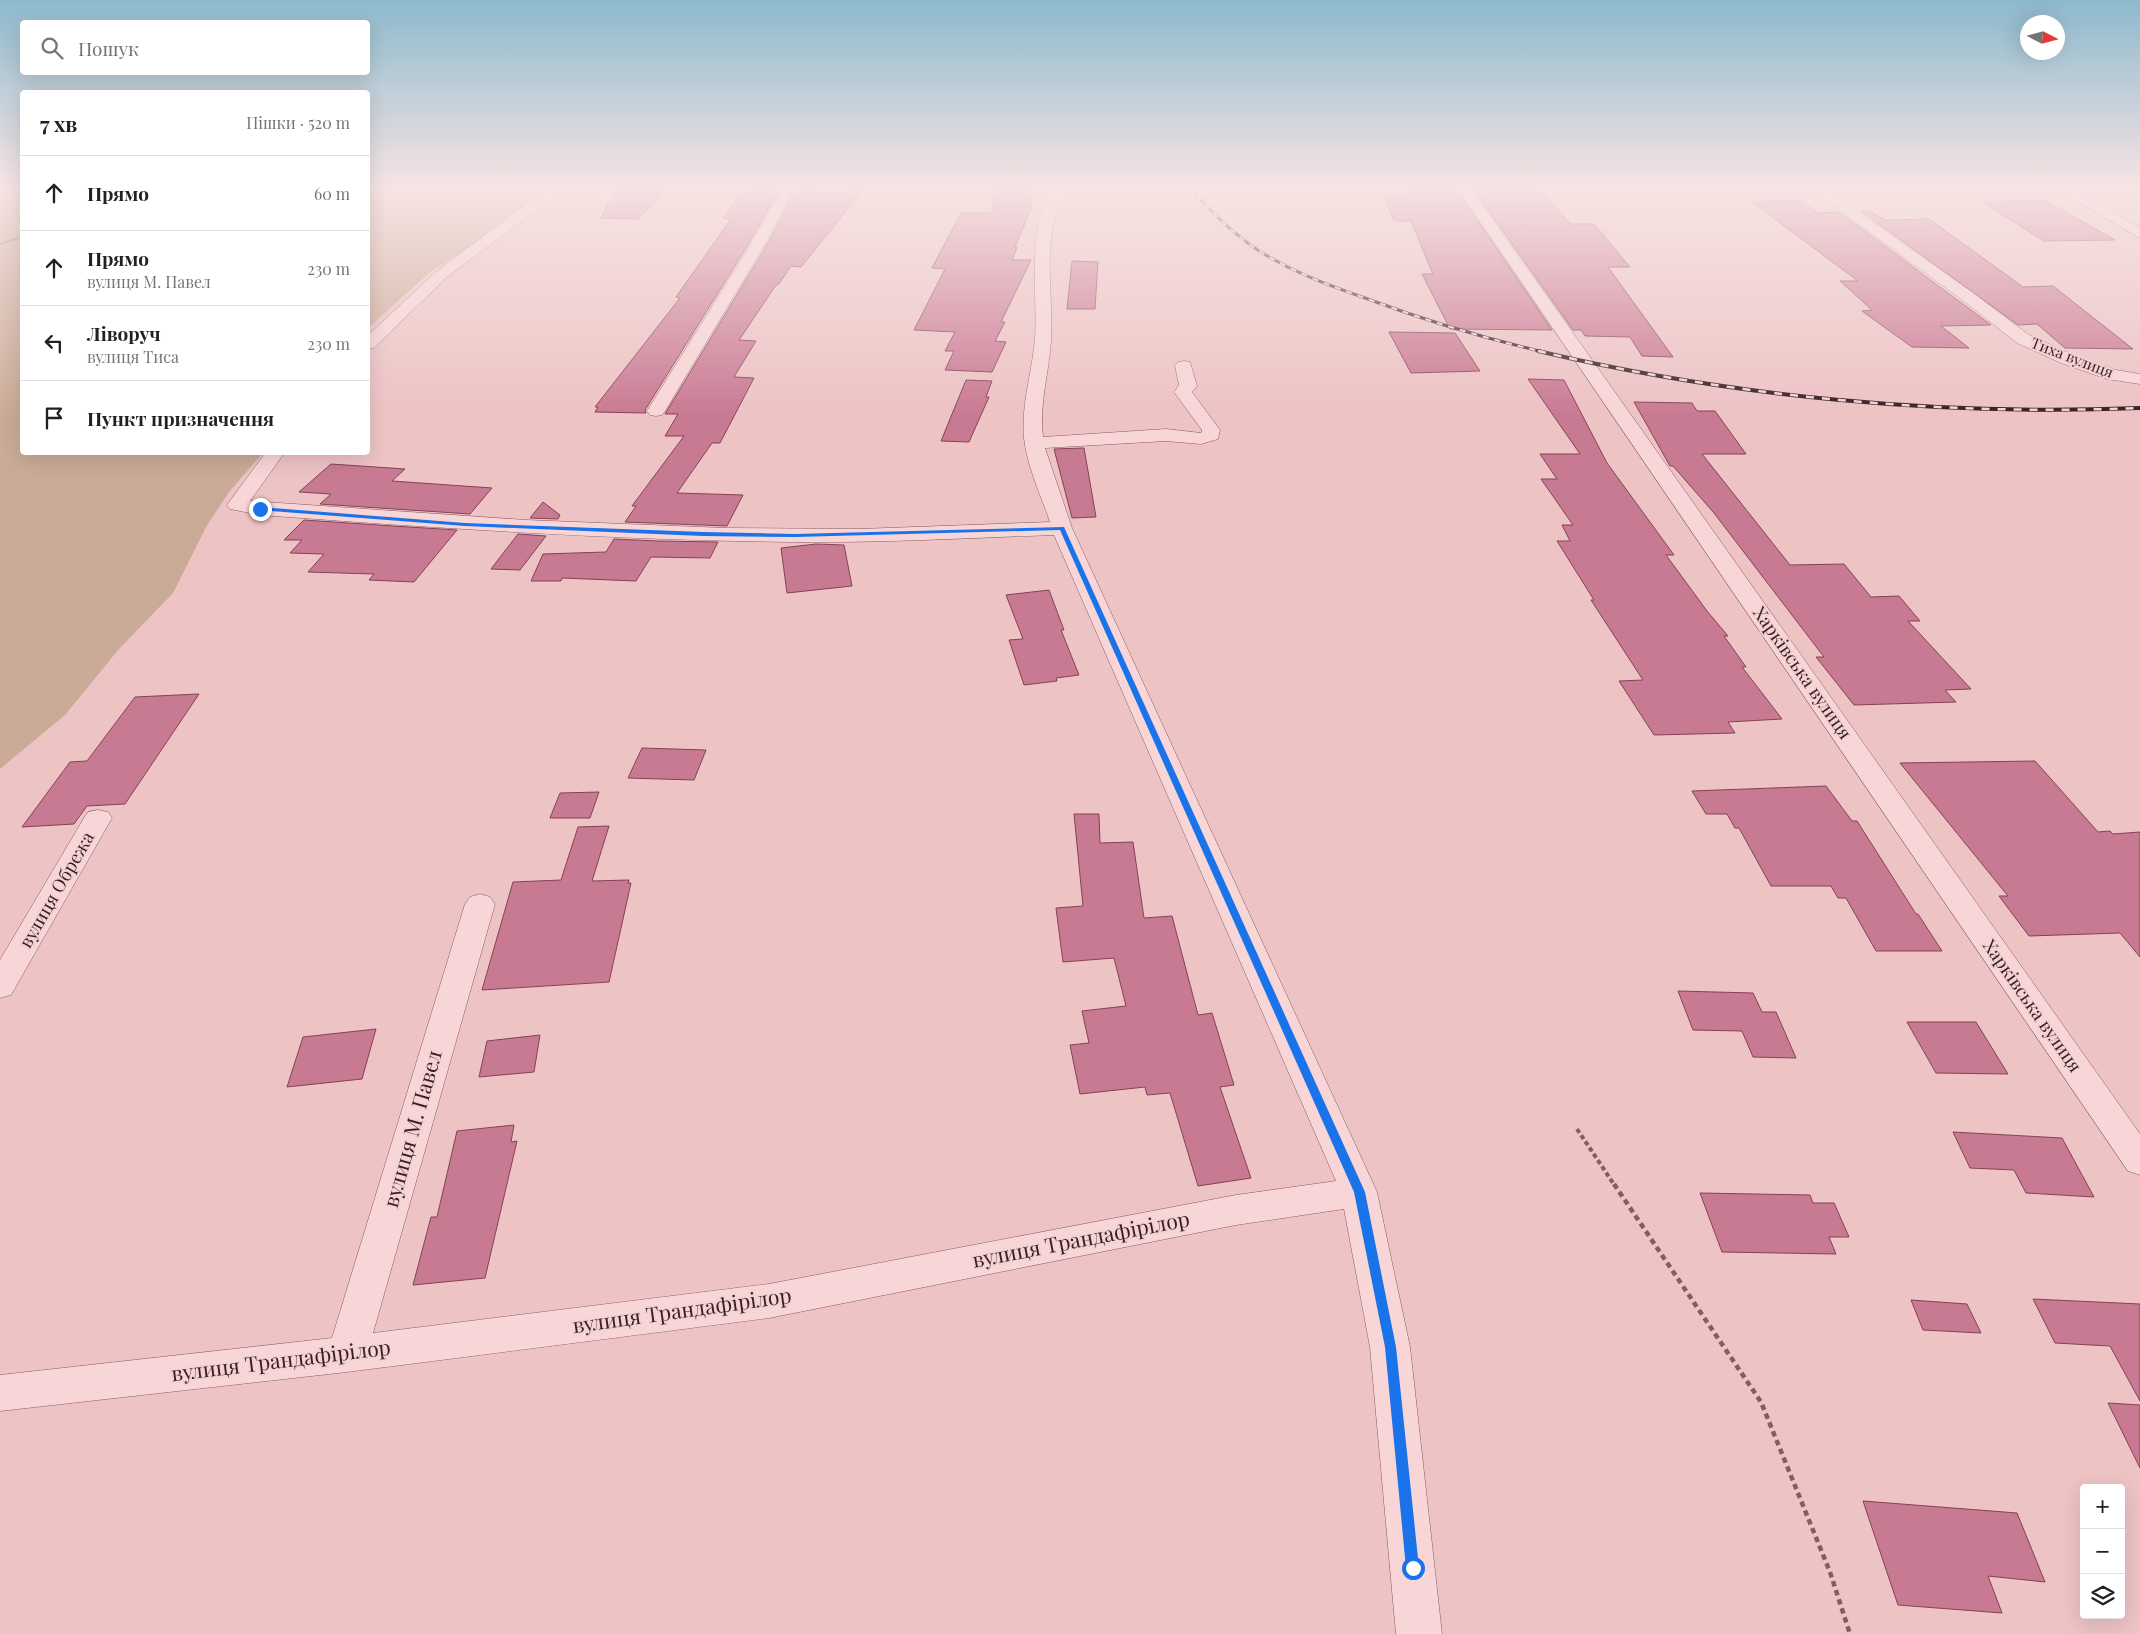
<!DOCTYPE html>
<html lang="uk">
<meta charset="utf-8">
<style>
:root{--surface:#fff;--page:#f6f6f6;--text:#202124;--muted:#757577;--line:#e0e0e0}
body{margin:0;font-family:"Playfair Display",serif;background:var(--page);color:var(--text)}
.controls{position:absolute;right:15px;bottom:15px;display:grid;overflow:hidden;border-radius:5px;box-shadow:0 5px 20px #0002}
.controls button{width:45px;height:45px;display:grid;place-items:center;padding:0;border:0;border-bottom:1px solid var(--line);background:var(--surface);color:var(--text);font:25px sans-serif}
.compass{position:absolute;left:2020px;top:15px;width:45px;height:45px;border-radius:50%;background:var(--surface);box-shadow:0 5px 20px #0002;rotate:96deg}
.stop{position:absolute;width:15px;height:15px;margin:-11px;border:4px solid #1a73e8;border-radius:50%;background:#fff}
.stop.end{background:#1a73e8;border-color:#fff;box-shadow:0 1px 5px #0008}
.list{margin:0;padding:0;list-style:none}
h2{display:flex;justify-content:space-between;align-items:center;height:65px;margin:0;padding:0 20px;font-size:21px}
h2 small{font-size:16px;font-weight:400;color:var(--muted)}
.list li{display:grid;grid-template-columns:32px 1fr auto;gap:15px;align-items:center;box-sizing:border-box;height:75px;padding:0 20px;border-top:1px solid var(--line)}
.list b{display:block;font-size:19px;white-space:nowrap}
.list p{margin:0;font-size:16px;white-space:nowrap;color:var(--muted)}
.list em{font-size:16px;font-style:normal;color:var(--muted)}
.icon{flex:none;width:28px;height:28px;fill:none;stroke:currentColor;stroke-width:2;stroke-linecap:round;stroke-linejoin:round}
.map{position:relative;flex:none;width:2140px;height:1634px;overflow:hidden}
.search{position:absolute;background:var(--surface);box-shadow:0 5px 20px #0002;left:20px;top:20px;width:350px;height:55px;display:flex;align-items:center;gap:12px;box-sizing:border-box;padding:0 18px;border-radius:5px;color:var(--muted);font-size:19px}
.panel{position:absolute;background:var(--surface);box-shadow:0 5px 20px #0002;left:20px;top:90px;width:350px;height:365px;border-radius:5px}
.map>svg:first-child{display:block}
.green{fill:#caab97}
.building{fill:#c97a93;stroke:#854157}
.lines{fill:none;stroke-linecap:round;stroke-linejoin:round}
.minor-casing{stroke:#865b63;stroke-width:1}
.tertiary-casing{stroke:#865b63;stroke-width:1}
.path-far2{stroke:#865b63;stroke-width:2;stroke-dasharray:2 1;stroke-linecap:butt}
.path-far1{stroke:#865b63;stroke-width:4;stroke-dasharray:4.5 3;stroke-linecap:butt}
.path{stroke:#865b63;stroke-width:4.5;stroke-dasharray:5.5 4;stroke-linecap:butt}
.minor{fill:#f8d6d7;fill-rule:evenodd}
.tertiary{fill:#f8d6d7;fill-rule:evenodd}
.rail-far1-casing{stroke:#371e24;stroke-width:3}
.rail-casing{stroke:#371e24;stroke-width:4}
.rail-far1{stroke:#f4d2d3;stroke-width:2;stroke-dasharray:6;stroke-linecap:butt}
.rail{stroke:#f4d2d3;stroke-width:2.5;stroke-dasharray:8;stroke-linecap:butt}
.route{fill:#1a73e8}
.labels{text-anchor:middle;stroke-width:4;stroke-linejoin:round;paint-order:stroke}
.far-street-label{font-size:15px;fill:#371e24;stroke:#f4d2d3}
.street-label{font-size:18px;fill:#371e24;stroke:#f4d2d3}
.near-street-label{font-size:21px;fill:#371e24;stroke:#f4d2d3}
</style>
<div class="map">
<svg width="2140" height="1634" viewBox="0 0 2140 1634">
<rect width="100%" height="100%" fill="#edc3c4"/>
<!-- green -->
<g class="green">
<polygon points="7,186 22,186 22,452 263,453 229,492 206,527 173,593 119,649 65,715 0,769 0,188"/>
<polygon points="368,186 564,186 430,272 368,328"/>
</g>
<!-- building -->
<g class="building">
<polygon points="616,186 670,186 638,219 601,218 608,204 613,200 612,195"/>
<polygon points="1404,186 1454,186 1552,330 1450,329 1422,274 1433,274 1411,221 1394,221 1384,195 1407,195"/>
<polygon points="1471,186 1496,186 1498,189 1538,188 1571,224 1594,224 1630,267 1608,267 1673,357 1642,356 1630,337 1585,336 1581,330 1573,330"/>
<polygon points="994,187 1031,187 1031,209 1015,247 1017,247 1012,260 1031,260 1001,322 1005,322 995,341 1006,342 992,372 945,370 954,351 945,351 955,332 914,330 945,269 932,268 961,213 992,213"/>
<polygon points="753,189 779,190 746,248 645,410 646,413 595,412 598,407 595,407 680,298 676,297 731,219 723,218 742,193 750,193"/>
<polygon points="796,190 834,192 863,190 801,267 791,266 778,285 776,285 739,340 756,341 734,377 754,378 720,443 712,443 677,493 743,495 727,526 625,522 636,506 632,506 684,436 665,436 678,414 665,414 764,250"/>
<polygon points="1799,200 1818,213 1839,212 1991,325 1941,326 1969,348 1912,347 1862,311 1872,310 1840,281 1858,281 1752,202"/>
<polygon points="2044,200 2064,211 2115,240 2044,241 1982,202"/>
<polygon points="1861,211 1870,211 1885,220 1929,219 2023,287 2053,286 2133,349 2065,348 2037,324 2018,325"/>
<polygon points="1072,261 1098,262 1095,309 1067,309"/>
<polygon points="1389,332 1455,333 1480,371 1411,373"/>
<polygon points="1528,379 1564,380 1607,463 1674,555 1666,555 1707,611 1728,636 1724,636 1746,667 1742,667 1782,719 1728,722 1735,733 1654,735 1619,681 1643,680 1591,600 1594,600 1557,541 1570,541 1562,525 1573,525 1541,479 1557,479 1540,454 1580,454"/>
<polygon points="966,380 992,381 986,397 989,397 969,442 941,441"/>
<polygon points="1634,402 1692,403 1697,411 1715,411 1746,454 1702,454 1790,565 1844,564 1871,597 1899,596 1920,621 1908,621 1971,689 1945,690 1956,702 1854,705 1816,657 1824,657 1714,513 1673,466 1670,466"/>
<polygon points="1084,448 1096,517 1072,518 1054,449"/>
<polygon points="331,464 405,469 392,481 492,488 470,514 320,504 331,494 299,492"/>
<polygon points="543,502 560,515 558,519 530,518"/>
<polygon points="304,520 393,526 457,530 414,582 369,580 374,574 308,572 324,554 290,553 302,540 284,540"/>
<polygon points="518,534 546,536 520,570 491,569"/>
<polygon points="614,539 658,541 718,542 710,558 651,557 636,581 562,578 561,581 531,581 543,554 606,552"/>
<polygon points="816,544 844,545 852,586 787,593 781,548"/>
<polygon points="1049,590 1064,630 1061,630 1079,675 1056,678 1057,681 1024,685 1009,640 1023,639 1006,595"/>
<polygon points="199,694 125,804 87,806 74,824 22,827 70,762 87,761 135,697"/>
<polygon points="642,748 706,750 694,780 628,778"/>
<polygon points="2035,761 2098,832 2110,831 2113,834 2140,832 2140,957 2120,933 2029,936 1999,896 2008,896 1900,763"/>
<polygon points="1826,786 1852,821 1857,821 1916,914 1918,914 1942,951 1876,951 1846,898 1838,898 1831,886 1771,886 1739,828 1735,828 1727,814 1706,814 1692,791"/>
<polygon points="599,792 590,818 550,818 560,793"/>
<polygon points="1074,814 1099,814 1100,843 1133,842 1144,918 1172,916 1198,1015 1212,1013 1234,1085 1220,1087 1251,1178 1198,1186 1170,1093 1147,1095 1145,1087 1080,1094 1070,1045 1089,1043 1082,1011 1126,1006 1114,958 1063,962 1056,908 1083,906"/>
<polygon points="609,826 592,881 629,880 628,883 631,883 609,982 482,990 513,882 561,880 578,827"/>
<polygon points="1678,991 1753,993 1762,1012 1776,1012 1796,1058 1753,1057 1742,1031 1693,1030"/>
<polygon points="1907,1022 1976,1022 2008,1074 1936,1073"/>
<polygon points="376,1029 362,1079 287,1087 303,1037"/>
<polygon points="540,1035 534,1072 479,1077 487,1041"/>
<polygon points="514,1125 511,1142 517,1141 485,1278 413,1285 431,1217 437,1217 457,1131"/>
<polygon points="1953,1132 2062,1138 2094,1197 2026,1193 2014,1170 1970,1168"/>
<polygon points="1700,1193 1810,1195 1813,1203 1834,1203 1849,1237 1829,1237 1836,1254 1722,1252"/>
<polygon points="2033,1299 2140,1304 2140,1401 2110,1346 2055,1343"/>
<polygon points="1911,1300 1967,1304 1981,1333 1923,1330"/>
<polygon points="2108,1403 2140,1405 2140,1468"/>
<polygon points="1863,1501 2017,1513 2045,1582 1988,1576 2002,1613 1898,1605"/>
</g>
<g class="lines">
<defs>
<g id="minor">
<polygon points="559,186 575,186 538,209 447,277 374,348 368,349 368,335 437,271 528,203"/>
<polygon points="593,186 607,186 611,199 609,202 599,202"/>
<polygon points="783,186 796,186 762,249 665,411 662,415 656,416 650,415 647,411 748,249"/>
<path d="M 1055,186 L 1068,186 C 1039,232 1054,290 1051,341 C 1049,373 1039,404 1043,437 L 1166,429 L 1201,433 L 1202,430 L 1174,392 L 1179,385 L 1175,366 L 1178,362 L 1184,361 L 1190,362 L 1197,386 L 1192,392 L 1220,430 L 1218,439 L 1201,444 L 1166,441 L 1045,448 L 1072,528 L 1377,1192 L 1410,1347 L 1442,1634 L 1396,1634 L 1370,1347 L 1344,1209 L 1236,1225 L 769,1318 L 347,1372 L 0,1411 L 0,1375 L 332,1338 L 465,904 L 470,897 L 480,894 L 490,897 L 495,904 L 373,1333 L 769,1284 L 1236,1195 L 1336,1181 L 1054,535 C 967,538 879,543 791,542 C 614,540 437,528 260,515 L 230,509 L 227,505 L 266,452 L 285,452 L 250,501 L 526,520 L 725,528 L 860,529 L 1050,522 C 1041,495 1027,467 1024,438 C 1021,404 1032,373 1035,339 C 1038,288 1025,231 1055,186 Z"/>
<polygon points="1807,186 1822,186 1973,293 2029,335 2073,355 2116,370 2140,374 2140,384 2107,379 2061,363 2017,343 1961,299"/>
<polygon points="2051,186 2067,186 2140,228 2140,238"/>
<polygon points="98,810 108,812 112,818 11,995 0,998 0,960 84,818 88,812"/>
</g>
<polygon id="tertiary" points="1456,186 1469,186 2140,1134 2140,1175 2128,1171"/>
</defs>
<!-- minor casing -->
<use href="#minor" class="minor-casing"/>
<!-- tertiary casing -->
<use href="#tertiary" class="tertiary-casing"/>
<!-- path-far2 -->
<polyline class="path-far2" points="0,244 22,237"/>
<!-- path-far1 -->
<polyline class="path-far1" points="1577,1129 1615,1186"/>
<!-- path -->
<polyline class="path" points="1614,1184 1761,1402 1830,1572 1850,1634"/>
<!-- minor -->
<use href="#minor" class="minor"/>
<!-- tertiary -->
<use href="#tertiary" class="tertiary"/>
<defs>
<path id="rail-far1" d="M 1189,186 C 1207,208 1226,227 1249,244 C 1284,269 1325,284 1365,298 C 1424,320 1483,338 1544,352"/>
<path id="rail" d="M 1538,351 C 1733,397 1940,416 2140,408"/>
</defs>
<!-- rail-far1 casing -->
<use href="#rail-far1" class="rail-far1-casing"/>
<!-- rail casing -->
<use href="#rail" class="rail-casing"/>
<!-- rail-far1 -->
<use href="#rail-far1" class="rail-far1"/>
<!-- rail -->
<use href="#rail" class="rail"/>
</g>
<!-- sky -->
<linearGradient id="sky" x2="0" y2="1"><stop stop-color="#8db9cd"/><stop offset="0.45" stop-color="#f7e4e4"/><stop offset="1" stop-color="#f7e4e4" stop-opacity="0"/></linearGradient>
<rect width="2140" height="415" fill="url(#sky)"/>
<!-- route -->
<polygon class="route" points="260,507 465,523 703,532 795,534 1064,527 1365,1192 1396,1347 1419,1568 1417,1573 1413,1575 1408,1573 1406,1568 1385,1347 1354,1192 1060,530 795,537 703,536 465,526 258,510"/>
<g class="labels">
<!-- far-street labels -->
<g class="far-street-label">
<text transform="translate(2072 358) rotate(21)" y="5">Тиха вулиця</text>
</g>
<!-- street labels -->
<g class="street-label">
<text transform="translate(1802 673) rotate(55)" y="6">Харківська вулиця</text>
<text transform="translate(57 890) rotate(-60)" y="6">вулиця Обрежа</text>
<text transform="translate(2032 1006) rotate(55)" y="6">Харківська вулиця</text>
</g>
<!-- near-street labels -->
<g class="near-street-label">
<text transform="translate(413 1129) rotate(-74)" y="7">вулиця М. Павел</text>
<text transform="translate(1081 1240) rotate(-11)" y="7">вулиця Трандафірілор</text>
<text transform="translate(682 1311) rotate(-8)" y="7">вулиця Трандафірілор</text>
<text transform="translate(281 1361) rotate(-7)" y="7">вулиця Трандафірілор</text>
</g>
</g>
</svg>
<div class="controls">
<button>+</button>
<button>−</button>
<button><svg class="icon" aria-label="layers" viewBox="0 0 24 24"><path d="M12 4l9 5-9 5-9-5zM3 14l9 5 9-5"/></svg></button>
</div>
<svg class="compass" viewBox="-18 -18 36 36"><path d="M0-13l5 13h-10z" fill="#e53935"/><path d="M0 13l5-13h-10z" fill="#757577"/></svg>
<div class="stop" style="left:1413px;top:1568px"></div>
<div class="stop end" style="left:260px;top:509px"></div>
<div class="search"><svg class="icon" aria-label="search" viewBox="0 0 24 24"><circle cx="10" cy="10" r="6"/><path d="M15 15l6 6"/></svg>Пошук</div>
<section class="panel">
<h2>7 хв<small>Пішки · 520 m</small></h2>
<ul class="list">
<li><svg class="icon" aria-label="ahead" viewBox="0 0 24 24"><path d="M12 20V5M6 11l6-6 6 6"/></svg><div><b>Прямо</b></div><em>60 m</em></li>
<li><svg class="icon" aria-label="ahead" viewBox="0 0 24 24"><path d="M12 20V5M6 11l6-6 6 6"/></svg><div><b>Прямо</b><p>вулиця М. Павел</p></div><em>230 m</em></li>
<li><svg class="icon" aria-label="left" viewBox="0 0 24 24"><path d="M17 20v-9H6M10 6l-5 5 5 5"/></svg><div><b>Ліворуч</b><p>вулиця Тиса</p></div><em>230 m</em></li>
<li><svg class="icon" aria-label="arrive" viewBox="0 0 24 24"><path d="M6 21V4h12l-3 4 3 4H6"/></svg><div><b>Пункт призначення</b></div></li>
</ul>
</section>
</div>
